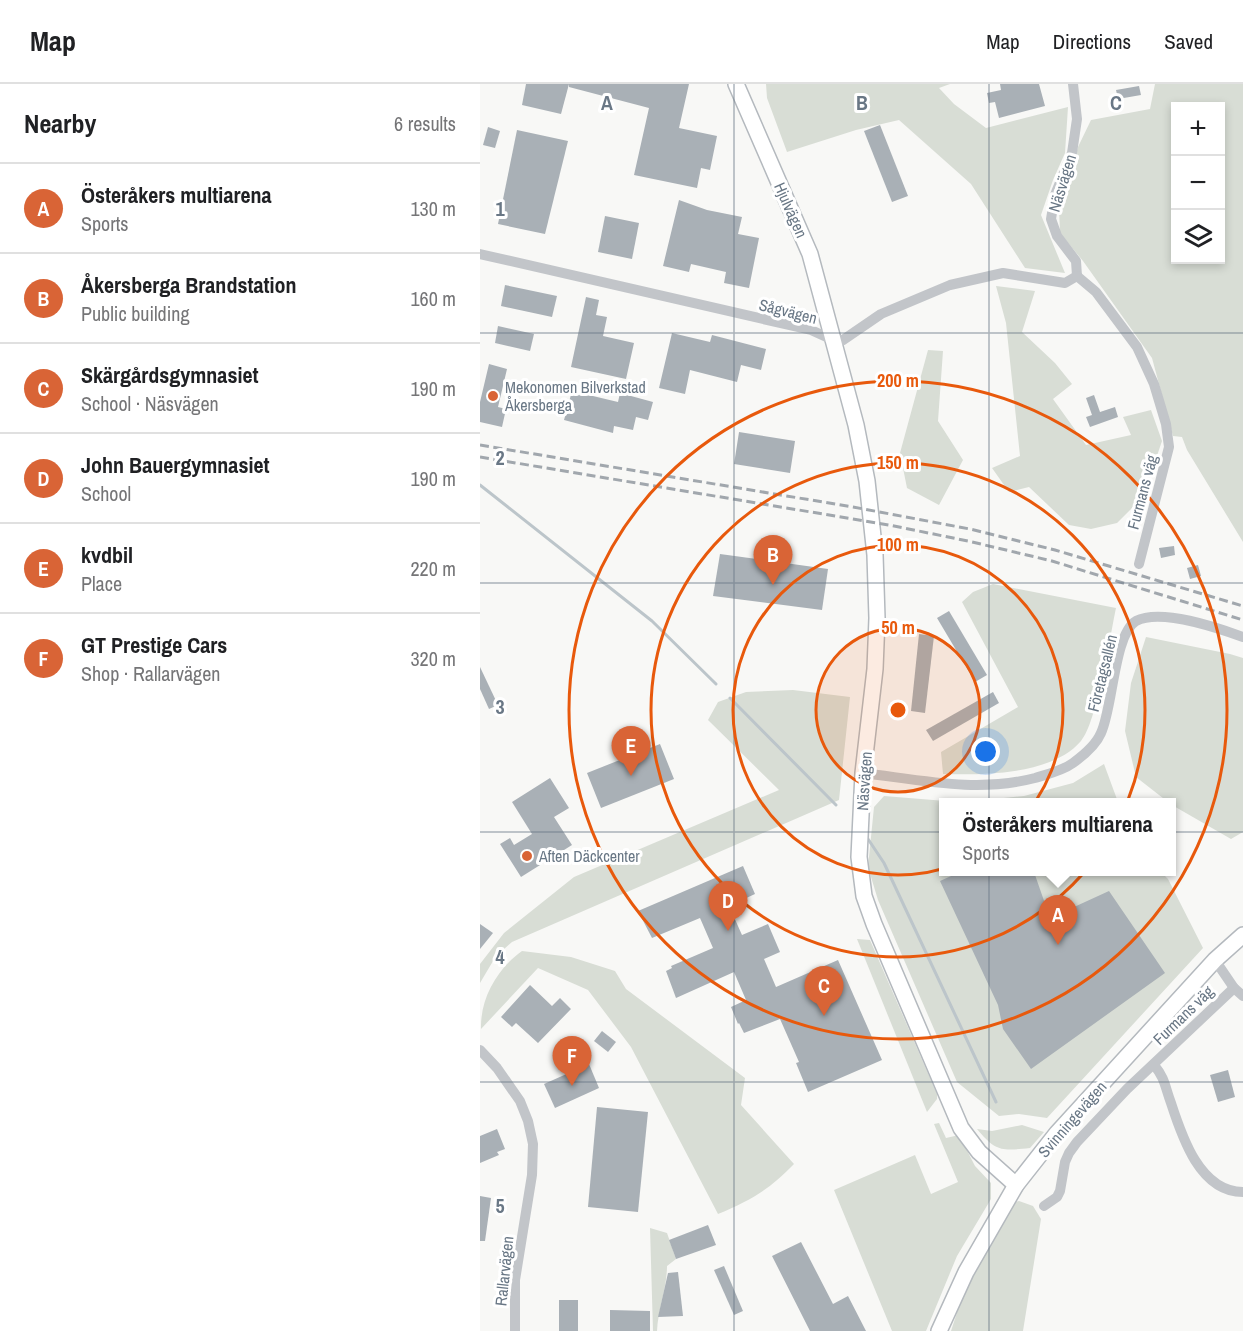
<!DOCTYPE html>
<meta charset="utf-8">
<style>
:root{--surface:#fff;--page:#f6f6f6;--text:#202124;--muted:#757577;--line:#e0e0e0;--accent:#d96436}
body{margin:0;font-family:"Archivo Narrow",sans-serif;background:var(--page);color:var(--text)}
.controls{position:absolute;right:18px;top:18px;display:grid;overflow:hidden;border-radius:0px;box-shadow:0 3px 9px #0003}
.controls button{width:54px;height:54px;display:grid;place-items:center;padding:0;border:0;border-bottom:2px solid var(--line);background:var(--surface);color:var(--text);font:30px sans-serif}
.you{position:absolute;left:506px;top:668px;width:21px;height:21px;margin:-15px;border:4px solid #fff;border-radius:50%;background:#1a73e8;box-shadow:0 0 0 9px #1a73e833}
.badge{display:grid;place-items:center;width:39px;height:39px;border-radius:50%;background:var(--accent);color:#fff;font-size:20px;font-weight:700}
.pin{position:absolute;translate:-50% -50px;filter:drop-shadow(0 2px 3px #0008)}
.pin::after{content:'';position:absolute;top:32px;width:21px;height:18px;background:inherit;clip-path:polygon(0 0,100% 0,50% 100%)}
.popup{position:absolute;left:459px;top:714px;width:237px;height:78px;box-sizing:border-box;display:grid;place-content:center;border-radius:0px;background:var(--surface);filter:drop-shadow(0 2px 4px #0005);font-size:20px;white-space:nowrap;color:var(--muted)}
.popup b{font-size:22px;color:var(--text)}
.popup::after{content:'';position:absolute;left:50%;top:100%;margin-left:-12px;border:12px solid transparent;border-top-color:var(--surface)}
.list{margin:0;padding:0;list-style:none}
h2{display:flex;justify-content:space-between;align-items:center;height:78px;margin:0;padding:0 24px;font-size:26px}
h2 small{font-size:20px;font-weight:400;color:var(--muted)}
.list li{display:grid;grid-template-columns:39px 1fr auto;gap:18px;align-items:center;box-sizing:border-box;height:90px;padding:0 24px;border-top:2px solid var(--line)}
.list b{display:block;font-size:22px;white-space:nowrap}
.list p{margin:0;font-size:20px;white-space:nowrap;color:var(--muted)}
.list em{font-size:20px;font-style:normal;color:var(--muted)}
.icon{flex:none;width:33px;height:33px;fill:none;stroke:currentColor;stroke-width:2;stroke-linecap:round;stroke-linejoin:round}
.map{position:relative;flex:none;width:763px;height:1247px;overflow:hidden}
header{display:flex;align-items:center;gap:36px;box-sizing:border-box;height:84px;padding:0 30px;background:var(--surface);border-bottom:2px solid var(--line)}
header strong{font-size:28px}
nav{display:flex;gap:33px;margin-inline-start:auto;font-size:21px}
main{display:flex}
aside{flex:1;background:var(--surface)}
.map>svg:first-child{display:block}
.green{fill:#d8ddd5;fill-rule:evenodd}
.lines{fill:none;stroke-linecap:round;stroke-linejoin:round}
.stream{stroke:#bcc5ca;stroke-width:3}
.building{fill:#a9b0b6}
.secondary-casing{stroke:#b4b9be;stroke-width:18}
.street{stroke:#c2c5c9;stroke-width:10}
.secondary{stroke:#fff;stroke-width:15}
.rail{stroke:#a1a7ad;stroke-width:3;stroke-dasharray:9 4.5;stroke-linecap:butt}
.grid{fill:none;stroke:#697785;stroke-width:1.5;stroke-opacity:0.55}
.ring{fill:none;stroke:#e8590c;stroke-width:3}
.poi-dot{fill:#d96436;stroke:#fff;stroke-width:2}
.labels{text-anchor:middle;stroke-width:6;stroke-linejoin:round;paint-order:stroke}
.street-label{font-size:16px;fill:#697785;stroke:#fff}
.poi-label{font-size:16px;fill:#697785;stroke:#fff;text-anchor:start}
.grid-label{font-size:20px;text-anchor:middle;font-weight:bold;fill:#697785;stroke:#fff;stroke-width:6;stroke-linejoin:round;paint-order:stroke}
.centre{fill:#e8590c;stroke:#fff;stroke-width:3}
.ring-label{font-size:18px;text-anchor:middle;font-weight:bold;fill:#e8590c;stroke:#fff;stroke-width:6;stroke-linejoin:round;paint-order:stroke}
</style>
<header>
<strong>Map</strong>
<nav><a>Map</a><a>Directions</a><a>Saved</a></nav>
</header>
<main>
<aside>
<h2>Nearby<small>6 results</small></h2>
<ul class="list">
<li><span class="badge">A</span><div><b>Österåkers multiarena</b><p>Sports</p></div><em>130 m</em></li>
<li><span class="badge">B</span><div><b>Åkersberga Brandstation</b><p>Public building</p></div><em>160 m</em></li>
<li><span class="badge">C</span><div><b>Skärgårdsgymnasiet</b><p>School · Näsvägen</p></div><em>190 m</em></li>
<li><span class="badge">D</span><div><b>John Bauergymnasiet</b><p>School</p></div><em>190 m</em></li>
<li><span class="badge">E</span><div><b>kvdbil</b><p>Place</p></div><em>220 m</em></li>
<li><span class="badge">F</span><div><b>GT Prestige Cars</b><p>Shop · Rallarvägen</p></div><em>320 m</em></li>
</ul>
</aside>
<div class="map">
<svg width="763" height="1247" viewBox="0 0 763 1247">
<rect width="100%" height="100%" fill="#f8f8f6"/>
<!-- green -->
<g class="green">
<polygon points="286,0 470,0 459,4 474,20 506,44 588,23 585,69 573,96 561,131 585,189 545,184 491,100 419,36 376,46 307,68 287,14"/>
<path d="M 675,0 L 763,0 L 763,458 L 707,366 L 702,353 L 693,352 L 672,274 L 603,177 L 580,149 L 579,124 L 598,63 L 611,36 L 670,25 ZM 696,22 L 740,22 L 740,176 L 696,176 Z"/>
<polygon points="516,202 555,207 542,248 575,279 592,300 573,315 606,361 651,351 643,333 671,326 682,357 663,413 637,439 611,445 589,441 549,403 529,408 512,384 540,372 526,239"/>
<polygon points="448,266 463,267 458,337 483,376 459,421 427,404 420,369"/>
<path d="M 513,500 L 636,524 C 630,552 617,639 601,657 C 572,691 504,691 463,690 L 461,668 L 538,623 L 482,518 L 493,508 Z"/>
<polygon points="666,553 750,570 763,574 763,748 751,755 692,721 692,718 688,718 656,693 645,647 651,599"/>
<polygon points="313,606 370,613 359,716 32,858 16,872 0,899 0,880 24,849 94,793 299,706 228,636 238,618 266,608"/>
<polygon points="624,680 638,718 485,718 544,712 593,699"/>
<polygon points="404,712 478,718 464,718 464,788 681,788 688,795 723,864 567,1034 539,1030 519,1032 477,998 398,816 388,783 394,723"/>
<polygon points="377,855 390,856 457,1010 457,1015 447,1028"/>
<path d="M 42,867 L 91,873 L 135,887 L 146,905 L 265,994 L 261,1021 L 314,1080 C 289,1106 271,1116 238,1130 L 151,963 L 108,906 L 58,884 L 1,945 C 0,914 18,884 42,867 Z"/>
<polygon points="459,1039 466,1054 479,1051 495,1082 511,1099 511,1115 477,1172 446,1247 412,1247 354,1106 435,1071 451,1110 478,1098 454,1040"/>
<path d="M 542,1041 L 564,1048 L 550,1064 C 522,1067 516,1068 497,1045 L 512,1047 Z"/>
<polygon points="539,1117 553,1122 561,1135 543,1247 471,1247 485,1204 532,1119"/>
<path d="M 170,1144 L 187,1149 L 196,1175 L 187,1182 C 187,1204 178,1225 177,1247 L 173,1247 Z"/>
</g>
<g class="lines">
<!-- stream -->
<g class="stream">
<polyline points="0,401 172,537 236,600"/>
<polyline points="250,614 356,721"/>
<polyline points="388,755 404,779 516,1018"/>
</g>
</g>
<!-- building -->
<g class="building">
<polygon points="46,0 89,0 81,30 42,21"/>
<polygon points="89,0 209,0 199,44 237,52 230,86 221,84 217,104 154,91 169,24 89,3"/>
<polygon points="520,0 559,0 565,22 519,34 515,18 509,19 507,9 521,6"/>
<polygon points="659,2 661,11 638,15 636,6"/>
<polygon points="400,41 428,112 412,118 384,47"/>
<polygon points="8,43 20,47 15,64 3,61"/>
<polygon points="37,46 88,57 65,150 18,140"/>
<polygon points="199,116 227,126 262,133 258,150 279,154 269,204 244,199 246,188 211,180 209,188 183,182"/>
<polygon points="125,132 159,139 152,175 118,168"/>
<polygon points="25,201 77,212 72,233 21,222"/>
<polygon points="106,213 119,216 116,231 127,233 123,252 154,259 146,295 91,283"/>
<polygon points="18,242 54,250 50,267 15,259"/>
<polygon points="192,249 230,258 232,251 286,265 281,286 261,281 257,298 210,286 205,310 179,304"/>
<polygon points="9,280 27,285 18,323 26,325 22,343 0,338 0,318"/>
<polygon points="92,307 138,318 140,309 173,318 168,336 156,333 153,346 134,342 133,349 84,336"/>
<polygon points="614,311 620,328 635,323 638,333 610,343 606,333 612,331 606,314"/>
<polygon points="259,348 315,357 310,389 254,380"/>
<polygon points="694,462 695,471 681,474 679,464"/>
<polygon points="240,470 348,485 342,526 233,512"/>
<polygon points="718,481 721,492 710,495 707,484"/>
<polygon points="469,527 507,591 495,598 457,534"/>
<polygon points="439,550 454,552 445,629 431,627"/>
<polygon points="0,583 18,621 9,625 0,605"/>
<polygon points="513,608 519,619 453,657 446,646"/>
<polygon points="180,660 194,695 121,724 107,689"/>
<polygon points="70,694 89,724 74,733 92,761 41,793 20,760 30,754 34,761 52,750 32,718"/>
<polygon points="263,782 275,810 249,822 262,851 288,840 300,868 284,875 296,903 358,876 402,976 328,1008 316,979 319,978 300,935 264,949 259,939 258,940 251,923 266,916 254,888 196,914 186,887 192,884 191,882 233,864 220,834 172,854 158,827"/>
<polygon points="480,788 554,788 570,834 629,807 685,889 551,985 523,945 518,921 460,797"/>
<polygon points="0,840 13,849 0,865"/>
<polygon points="50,901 72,922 80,914 91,925 58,959 36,939 32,943 21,933"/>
<polygon points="122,947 136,958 128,968 114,957"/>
<polygon points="109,980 119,1004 75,1024 64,1000"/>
<polygon points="748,986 755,1013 738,1018 730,991"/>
<polygon points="117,1023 168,1028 158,1128 108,1123"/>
<polygon points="17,1045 25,1065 17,1068 19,1071 0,1079 0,1052"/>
<polygon points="0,1112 11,1114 5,1157 0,1157"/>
<polygon points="228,1141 236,1161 196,1175 189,1156"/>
<polygon points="321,1158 353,1220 368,1212 386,1247 330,1247 292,1172"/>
<polygon points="244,1182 263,1227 254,1231 234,1186"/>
<polygon points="198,1188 203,1232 178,1233 188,1189"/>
<rect x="79" y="1216" width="19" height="31"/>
<polygon points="130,1226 170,1227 170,1247 130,1247"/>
</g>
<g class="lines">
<defs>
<g id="secondary">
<polyline points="256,0 330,170 376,341 387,397 395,471 397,534 395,585 383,689 379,773 384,812 394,840 481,1044 499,1068 536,1101"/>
<polyline points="459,1247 486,1188 536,1101 577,1049 735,876 763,851"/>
</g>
</defs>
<!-- secondary casing -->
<use href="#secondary" class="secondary-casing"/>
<!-- street -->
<g class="street">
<polyline points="593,0 597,35 592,69 575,111 571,135 577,152 596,177 597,192"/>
<polyline points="0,170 331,246 353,256 363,256 401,230 470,201 523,189 585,199 597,192"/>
<polyline points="597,192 616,208 657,263 674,300 686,340 689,363 659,480"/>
<path d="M 383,689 C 441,696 498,709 555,694 C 568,690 582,687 593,679 C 604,671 616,661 621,649 C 633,624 634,550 656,537 C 681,524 738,544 763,553"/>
<polyline points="735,876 754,904 763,912"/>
<polyline points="0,966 17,984 40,1017 48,1037 53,1060 52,1091 35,1196 35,1247"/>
<path d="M 674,981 C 685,994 685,1003 691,1019 C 702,1053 720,1108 763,1108"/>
<polyline points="564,1122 577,1113 580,1107 585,1078 589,1069 597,1058 647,1005 754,904"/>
</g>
<!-- secondary -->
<use href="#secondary" class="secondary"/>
<!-- rail -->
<g class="rail">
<polyline points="0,361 373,423 490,445 575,466 763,522"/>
<polyline points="0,373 409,441 488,457 572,477 763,536"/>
</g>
</g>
<!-- grid -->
<path class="grid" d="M 254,0 L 254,1247M 509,0 L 509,1247M 0,249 L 763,249M 0,499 L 763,499M 0,748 L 763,748M 0,998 L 763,998"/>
<!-- distance rings -->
<circle cx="418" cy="626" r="82" fill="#e8590c" fill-opacity=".12"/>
<g class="ring">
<circle cx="418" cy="626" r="82"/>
<circle cx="418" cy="626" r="165"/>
<circle cx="418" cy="626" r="247"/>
<circle cx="418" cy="626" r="329"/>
</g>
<!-- markers -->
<g class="poi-dot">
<circle cx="13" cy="312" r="6"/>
<circle cx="47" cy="772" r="6"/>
</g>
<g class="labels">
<!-- street labels -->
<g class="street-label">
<text transform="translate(582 99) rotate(-73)" y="6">Näsvägen</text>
<text transform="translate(311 126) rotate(66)" y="6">Hjulvägen</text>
<text transform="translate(308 227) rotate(14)" y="6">Sågvägen</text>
<text transform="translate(662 408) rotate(-75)" y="6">Furmans väg</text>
<text transform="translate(622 589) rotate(-76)" y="6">Företagsallén</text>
<text transform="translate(384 697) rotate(-86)" y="6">Näsvägen</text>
<text transform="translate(703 931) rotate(-44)" y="6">Furmans väg</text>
<text transform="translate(592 1035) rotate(-49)" y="6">Svinningevägen</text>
<text transform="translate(24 1187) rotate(-84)" y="6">Rallarvägen</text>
</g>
<!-- poi labels -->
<g class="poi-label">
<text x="25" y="309">Mekonomen Bilverkstad<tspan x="25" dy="18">Åkersberga</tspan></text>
<text x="59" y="778">Aften Däckcenter</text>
</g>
</g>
<g class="grid-label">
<text x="127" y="26">A</text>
<text x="382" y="26">B</text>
<text x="636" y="26">C</text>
<text x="20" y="132">1</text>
<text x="20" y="381">2</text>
<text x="20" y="630">3</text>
<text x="20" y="880">4</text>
<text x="20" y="1129">5</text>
</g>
<circle cx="418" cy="626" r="9" class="centre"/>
<g class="ring-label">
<text x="418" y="303">200 m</text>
<text x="418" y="385">150 m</text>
<text x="418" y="467">100 m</text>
<text x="418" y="550">50 m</text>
</g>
</svg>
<div class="controls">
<button>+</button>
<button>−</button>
<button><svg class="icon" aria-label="layers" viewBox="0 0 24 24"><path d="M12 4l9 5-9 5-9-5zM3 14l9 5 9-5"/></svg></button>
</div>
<div class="you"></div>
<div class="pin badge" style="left:578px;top:861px">A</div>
<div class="popup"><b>Österåkers multiarena</b>Sports</div>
<div class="pin badge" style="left:293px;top:501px">B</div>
<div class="pin badge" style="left:344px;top:932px">C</div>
<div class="pin badge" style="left:248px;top:847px">D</div>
<div class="pin badge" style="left:151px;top:692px">E</div>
<div class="pin badge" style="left:92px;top:1002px">F</div>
</div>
</main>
